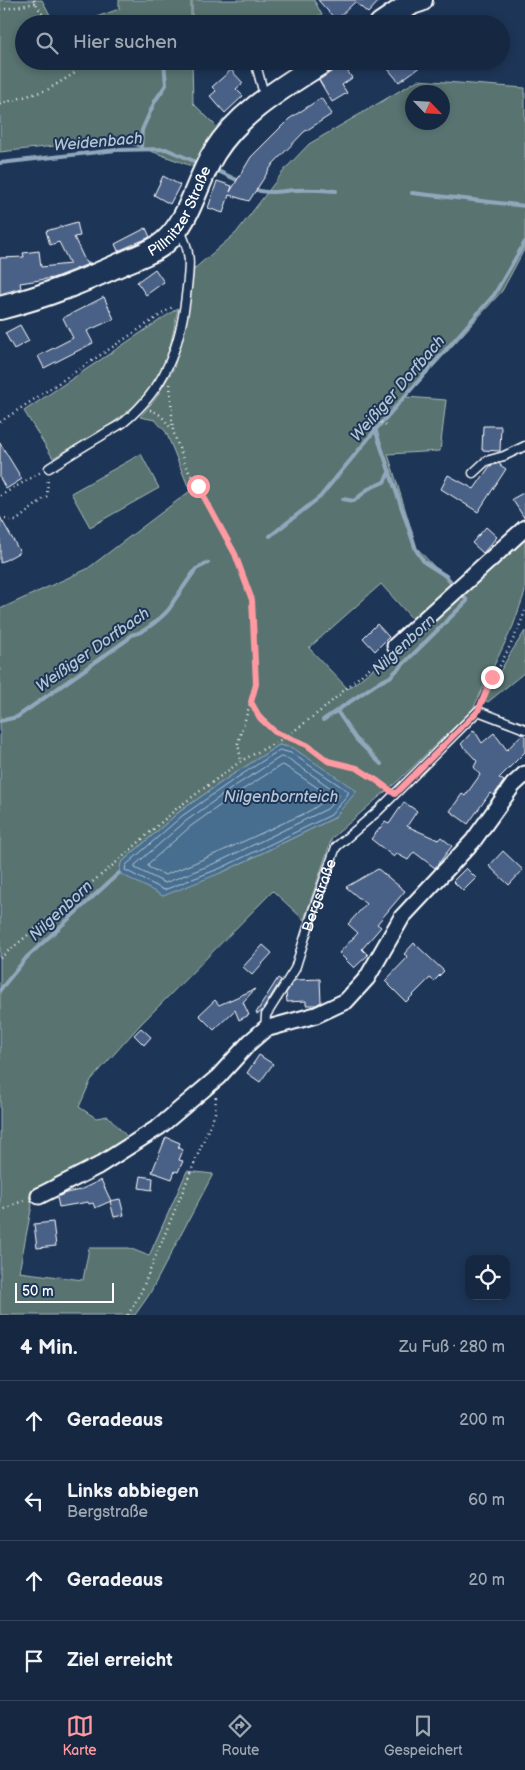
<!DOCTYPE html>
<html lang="de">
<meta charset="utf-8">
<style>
:root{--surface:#162841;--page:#1f3048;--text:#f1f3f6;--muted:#9ea6b1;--line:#35445a;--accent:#ff9aa2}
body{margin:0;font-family:"Balsamiq Sans",sans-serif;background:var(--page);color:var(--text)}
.controls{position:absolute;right:15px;bottom:15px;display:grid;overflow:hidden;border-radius:10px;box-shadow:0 2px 8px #0003}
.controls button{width:45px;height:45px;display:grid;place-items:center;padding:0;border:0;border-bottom:1px solid var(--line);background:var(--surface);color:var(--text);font:25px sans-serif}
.compass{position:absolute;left:405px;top:85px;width:45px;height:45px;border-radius:50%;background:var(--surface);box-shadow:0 2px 8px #0003;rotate:115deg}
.scale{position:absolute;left:15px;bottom:12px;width:99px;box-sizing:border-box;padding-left:5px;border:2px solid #fff;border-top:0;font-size:14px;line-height:18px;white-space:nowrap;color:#fff;-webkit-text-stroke:4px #1d3557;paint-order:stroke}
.stop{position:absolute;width:15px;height:15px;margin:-11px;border:4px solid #ff9aa2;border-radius:50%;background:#fff}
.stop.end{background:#ff9aa2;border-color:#fff;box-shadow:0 1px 5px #0008}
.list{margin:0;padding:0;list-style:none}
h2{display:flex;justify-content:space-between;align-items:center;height:65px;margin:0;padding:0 20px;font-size:21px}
h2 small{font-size:16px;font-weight:400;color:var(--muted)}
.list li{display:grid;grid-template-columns:32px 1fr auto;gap:15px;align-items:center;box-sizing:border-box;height:80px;padding:0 20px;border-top:1px solid var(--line)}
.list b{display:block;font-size:19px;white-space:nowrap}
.list p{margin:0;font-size:16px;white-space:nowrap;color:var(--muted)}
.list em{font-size:16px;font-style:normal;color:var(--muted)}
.icon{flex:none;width:28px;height:28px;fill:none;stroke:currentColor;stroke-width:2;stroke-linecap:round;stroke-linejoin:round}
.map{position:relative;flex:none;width:525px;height:1315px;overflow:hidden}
.search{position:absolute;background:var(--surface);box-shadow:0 2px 8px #0003;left:15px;right:15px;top:15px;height:55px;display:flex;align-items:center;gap:12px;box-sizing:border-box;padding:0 18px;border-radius:28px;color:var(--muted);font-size:19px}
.sheet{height:385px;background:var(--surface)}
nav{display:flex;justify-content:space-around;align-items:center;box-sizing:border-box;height:70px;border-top:1px solid var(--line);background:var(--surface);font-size:14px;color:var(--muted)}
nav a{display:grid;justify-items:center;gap:2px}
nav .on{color:var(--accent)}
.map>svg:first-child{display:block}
.green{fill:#587370;stroke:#acb9b8;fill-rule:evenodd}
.water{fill:#476e8f;stroke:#91a8bc}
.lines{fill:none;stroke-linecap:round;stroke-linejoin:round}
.shore{stroke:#b5c5d2;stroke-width:1}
.stream{stroke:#91a8bc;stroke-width:4}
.building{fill:#4a6187;stroke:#fff}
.lane-casing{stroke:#fff;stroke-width:11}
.street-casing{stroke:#fff;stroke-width:19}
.secondary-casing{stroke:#fff;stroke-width:26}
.path{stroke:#fff;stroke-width:2.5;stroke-dasharray:1 4;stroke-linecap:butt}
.lane{stroke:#1d3557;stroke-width:8}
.street{stroke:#1d3557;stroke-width:15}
.secondary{stroke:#1d3557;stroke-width:22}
.route{stroke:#ff9aa2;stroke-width:6}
.labels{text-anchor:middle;stroke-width:4;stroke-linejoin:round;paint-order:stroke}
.street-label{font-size:15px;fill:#fff;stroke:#1d3557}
.water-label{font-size:16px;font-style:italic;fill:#b5c5d2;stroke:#1d3557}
</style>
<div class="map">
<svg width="525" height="1315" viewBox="0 0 525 1315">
<rect width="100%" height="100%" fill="#1d3557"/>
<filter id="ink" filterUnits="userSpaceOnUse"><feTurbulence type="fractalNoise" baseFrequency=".02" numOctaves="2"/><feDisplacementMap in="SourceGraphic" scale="10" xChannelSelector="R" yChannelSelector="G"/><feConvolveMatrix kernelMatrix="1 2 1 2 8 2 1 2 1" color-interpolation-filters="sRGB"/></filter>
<g filter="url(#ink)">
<!-- green -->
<g class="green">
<polygon points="0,0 42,0 55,24 24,24 24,61 192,61 193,103 220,130 197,168 118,139 0,152"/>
<polygon points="119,0 191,0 191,24 77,24 119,9"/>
<polygon points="192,0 314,0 322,15 285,24 249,24 248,21 240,24 192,24"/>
<path d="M 418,80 L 525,88 L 525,248 L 502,291 L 406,397 L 446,400 L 440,451 L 388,454 L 417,548 L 452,586 L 415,622 L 381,584 L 309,648 L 348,689 L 399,648 L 525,534 L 525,592 L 513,626 L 473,709 L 398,781 L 379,797 L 332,838 L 304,920 L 273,891 L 140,1025 L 91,1080 L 79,1107 L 96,1118 L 108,1116 L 131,1141 L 29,1197 L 32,1205 L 19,1272 L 83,1280 L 89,1248 L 129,1248 L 149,1256 L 187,1171 L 213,1174 L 149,1295 L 135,1315 L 0,1315 L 0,609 L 87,569 L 190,491 L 166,432 L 155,420 L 140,417 L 156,398 L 174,368 L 187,318 L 194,269 L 236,233 L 286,168 L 309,144 ZM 412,92 L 442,92 L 442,122 L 412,122 ZM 279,745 L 293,748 L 309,760 L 334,818 L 223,872 L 121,863 L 179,812 L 229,777 Z"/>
<path d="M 178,308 C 174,327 171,347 164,365 C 144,412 94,434 53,458 L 24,411 Z"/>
<polygon points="141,454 159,488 90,527 71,493"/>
<polygon points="525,631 525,672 488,702 484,700 510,654"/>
</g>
<!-- water -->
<polygon class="water" points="279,745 293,748 357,791 334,818 223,872 163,896 119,873 121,863 179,812 229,777"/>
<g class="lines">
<!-- shore -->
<g class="shore">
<polygon points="280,750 291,753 348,791 348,794 331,815 221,868 164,890 125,870 126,865 182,816 232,781"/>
<polygon points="281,757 289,759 338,793 339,796 327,809 218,862 165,883 135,868 135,865 186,821 235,786"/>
<path d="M 282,765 L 285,766 L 327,794 L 327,797 C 317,810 296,817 281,824 C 243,842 205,859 165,875 L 148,867 L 149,863 L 191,826 L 239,792 Z"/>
</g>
<!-- stream -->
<g class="stream">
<polyline points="141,149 142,130 155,101 166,85 164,61"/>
<polyline points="0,163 116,150 166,149 196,162"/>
<polyline points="218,171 241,182"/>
<path d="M 252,188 C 266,195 280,191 296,190 C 309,189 323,190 336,191"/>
<polyline points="412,193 525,206"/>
<polyline points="375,429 416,550 424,562 446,576 453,584"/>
<polyline points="343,499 354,501 368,489 384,482 390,471"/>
<polyline points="270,536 320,497 377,428 494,295 525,242"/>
<polyline points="337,711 356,739 381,764"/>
<polyline points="323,720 376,684 390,677 467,601 464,597"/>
<path d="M 0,721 L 17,717 L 128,639 L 131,635 C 133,634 136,634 138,633 C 147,630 171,611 173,602 L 196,569 L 208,563"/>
<polyline points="0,990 27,957 119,873"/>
</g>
</g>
<!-- building -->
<g class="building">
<polygon points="318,0 380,0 368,13 355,2 336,20"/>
<polygon points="397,61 428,61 399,82 388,69"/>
<polygon points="343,64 352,78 342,85 347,93 332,102 319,80"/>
<polygon points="231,70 243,83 236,89 243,96 225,113 210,96 216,91 212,87"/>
<polygon points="321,98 332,114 304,132 273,164 249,201 229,195 223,213 208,208 217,181 232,186 230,192 251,157 289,119"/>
<polygon points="163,176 180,185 170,204 154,195"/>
<polygon points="77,222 80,236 74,237 86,263 91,263 53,278 20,283 21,288 0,294 0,258 24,257 23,253 39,251 41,267 70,264 59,242 50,245 46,231"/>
<polygon points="146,228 150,237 118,251 115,244"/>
<polygon points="155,269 164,282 146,295 137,282"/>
<polygon points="104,297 114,319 87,331 93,343 44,368 38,356 73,338 63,318"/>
<polygon points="20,325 29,341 14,349 5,333"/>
<polygon points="483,426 501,426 500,451 482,450"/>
<polygon points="0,443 22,479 6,489 0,478"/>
<polygon points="500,463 500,465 506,469 478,512 441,489 448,475 474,489 490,466"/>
<polygon points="525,492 525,519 512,499"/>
<polygon points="0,517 20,552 0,563"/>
<polygon points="486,527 497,537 483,553 472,543"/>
<polygon points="377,624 389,637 375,651 363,638"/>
<polygon points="474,730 482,743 494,733 507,750 522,734 525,735 525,752 499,778 504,781 494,795 490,793 468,824 450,811 462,794 465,796 480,775 474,767 477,761 461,744"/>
<polygon points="404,802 417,811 407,826 438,840 441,837 452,846 435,868 414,852 408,860 397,854 394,857 371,839 385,822 389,824"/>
<polygon points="503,851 523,870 509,885 489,866"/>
<polygon points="466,868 476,878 463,891 453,881"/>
<polygon points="378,869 405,891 377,924 381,927 362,949 368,955 354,968 339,953 358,933 348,924 366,904 346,887"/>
<polygon points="414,943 444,971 434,981 430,978 406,1002 385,981 408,957 404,954"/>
<polygon points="263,945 272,953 252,975 243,967"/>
<polygon points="278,978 281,980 262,1011 258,1014 256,1013"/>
<polygon points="320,979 321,1002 316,1005 306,1005 306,1001 287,1002 286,993 295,980"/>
<polygon points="255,989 243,1002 249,1015 239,1020 235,1010 214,1030 199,1015 215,1000 219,1005"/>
<polygon points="141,1028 151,1037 144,1045 134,1035"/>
<polygon points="259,1055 273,1064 260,1082 247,1073"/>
<polygon points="166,1137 180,1143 178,1148 183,1150 179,1160 183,1161 178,1172 175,1171 172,1179 152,1172"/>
<polygon points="141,1176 153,1178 152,1190 139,1188"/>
<polygon points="101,1180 111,1201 95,1208 93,1203 89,1204 88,1202 59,1207 57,1197 66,1193 80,1190"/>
<polygon points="120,1199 124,1215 114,1217 110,1201"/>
<polygon points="53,1222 56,1246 37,1248 34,1224"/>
</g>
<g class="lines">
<defs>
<g id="lane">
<polyline points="255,61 265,98"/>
<path d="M 49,468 C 66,457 84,446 101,436 C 108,431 117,427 124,422 C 165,388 180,347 186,296 C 189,269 193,254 179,229"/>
<polyline points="473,473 486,461 504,456 525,446"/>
<path id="s1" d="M 265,1029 L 266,1015 L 295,969 L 314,908 L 336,847 L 378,811 L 478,711 L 525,729"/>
</g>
<g id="street">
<polyline points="395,646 525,528"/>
<polyline points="39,1196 98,1166 159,1127 218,1077 250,1042 265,1029 316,1015 346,1001 367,978 402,917 473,841 513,785 525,774"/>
</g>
<g id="secondary">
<polyline points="381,24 412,3 421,0"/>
<path id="s2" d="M 0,308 C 47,296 84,281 128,261 C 140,256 155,251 165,242 C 191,219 196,182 214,153 C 240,111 284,87 324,61"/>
</g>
</defs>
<!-- lane casing -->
<use href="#lane" class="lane-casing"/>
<!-- street casing -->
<use href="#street" class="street-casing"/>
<!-- secondary casing -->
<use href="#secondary" class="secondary-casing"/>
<!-- path -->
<g class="path">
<polyline points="34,0 48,24"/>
<polyline points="0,10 36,3"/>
<polyline points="0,104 47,90 75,73 69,61"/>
<polyline points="170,384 173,431 185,465 235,553 252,600 256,684 238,743 241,761"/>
<path d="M 150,410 C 160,412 166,421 171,429"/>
<polyline points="377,419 387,427"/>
<polyline points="0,422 174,306"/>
<polyline points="0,496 41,472"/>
<polyline points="0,518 16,521 47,496 48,477"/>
<polyline points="251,702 260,718 275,732 307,745 329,761 357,768 376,779 388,789"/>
<path d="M 482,702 C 495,672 515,641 525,611"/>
<polyline points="0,958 118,861 176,809 241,761 286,737 323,709 384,655"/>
<polyline points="0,1211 27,1199"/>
<polyline points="128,1315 141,1292 215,1113 216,1096"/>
</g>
<!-- lane -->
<use href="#lane" class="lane"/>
<!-- street -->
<use href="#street" class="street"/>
<!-- secondary -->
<use href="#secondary" class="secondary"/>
</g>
</g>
<g class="lines" filter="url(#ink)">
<!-- route -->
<polyline class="route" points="198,486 235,554 252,600 256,684 251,702 260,718 275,732 307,745 328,761 357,768 376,780 395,794 478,711 492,677"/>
</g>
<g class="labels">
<!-- street labels -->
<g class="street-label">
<text dy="5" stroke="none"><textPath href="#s2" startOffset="212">Pillnitzer Straße</textPath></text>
<text dy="5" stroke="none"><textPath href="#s1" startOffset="146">Bergstraße</textPath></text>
</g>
<!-- water labels -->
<g class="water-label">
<text transform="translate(98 141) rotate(-5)" y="6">Weidenbach</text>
<text transform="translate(397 388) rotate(-49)" y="6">Weißiger Dorfbach</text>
<text transform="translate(403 644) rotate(-43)" y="6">Nilgenborn</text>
<text transform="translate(92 649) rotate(-35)" y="6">Weißiger Dorfbach</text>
<text x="281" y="802">Nilgenbornteich</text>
<text transform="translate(60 910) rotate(-43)" y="6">Nilgenborn</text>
</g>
</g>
</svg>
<div class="controls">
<button><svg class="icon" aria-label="locate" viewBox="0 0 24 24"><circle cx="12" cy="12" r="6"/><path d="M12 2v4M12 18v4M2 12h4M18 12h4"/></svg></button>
</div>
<svg class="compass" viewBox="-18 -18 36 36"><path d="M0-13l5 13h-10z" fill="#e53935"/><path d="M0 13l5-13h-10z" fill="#9ea6b1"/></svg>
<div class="scale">50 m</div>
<div class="stop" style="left:198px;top:486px"></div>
<div class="stop end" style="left:492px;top:677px"></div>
<div class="search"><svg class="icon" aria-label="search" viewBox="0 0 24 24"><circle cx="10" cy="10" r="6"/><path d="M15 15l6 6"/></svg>Hier suchen</div>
</div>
<section class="sheet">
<h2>4 Min.<small>Zu Fuß · 280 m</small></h2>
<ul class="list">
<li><svg class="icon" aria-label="ahead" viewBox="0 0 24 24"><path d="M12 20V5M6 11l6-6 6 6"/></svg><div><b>Geradeaus</b></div><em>200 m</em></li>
<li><svg class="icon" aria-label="left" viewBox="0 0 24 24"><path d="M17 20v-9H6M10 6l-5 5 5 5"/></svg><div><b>Links abbiegen</b><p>Bergstraße</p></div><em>60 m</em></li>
<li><svg class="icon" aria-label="ahead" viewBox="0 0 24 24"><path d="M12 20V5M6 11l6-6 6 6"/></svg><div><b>Geradeaus</b></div><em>20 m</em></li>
<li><svg class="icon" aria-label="arrive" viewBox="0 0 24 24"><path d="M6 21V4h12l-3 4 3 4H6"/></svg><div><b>Ziel erreicht</b></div></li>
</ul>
</section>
<nav>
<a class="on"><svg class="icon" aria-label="map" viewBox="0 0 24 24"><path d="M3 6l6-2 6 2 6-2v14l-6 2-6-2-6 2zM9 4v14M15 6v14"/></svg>Karte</a>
<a><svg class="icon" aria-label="directions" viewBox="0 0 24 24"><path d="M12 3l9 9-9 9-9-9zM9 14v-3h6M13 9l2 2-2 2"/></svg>Route</a>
<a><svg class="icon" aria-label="saved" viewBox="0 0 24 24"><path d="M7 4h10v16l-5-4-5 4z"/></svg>Gespeichert</a>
</nav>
